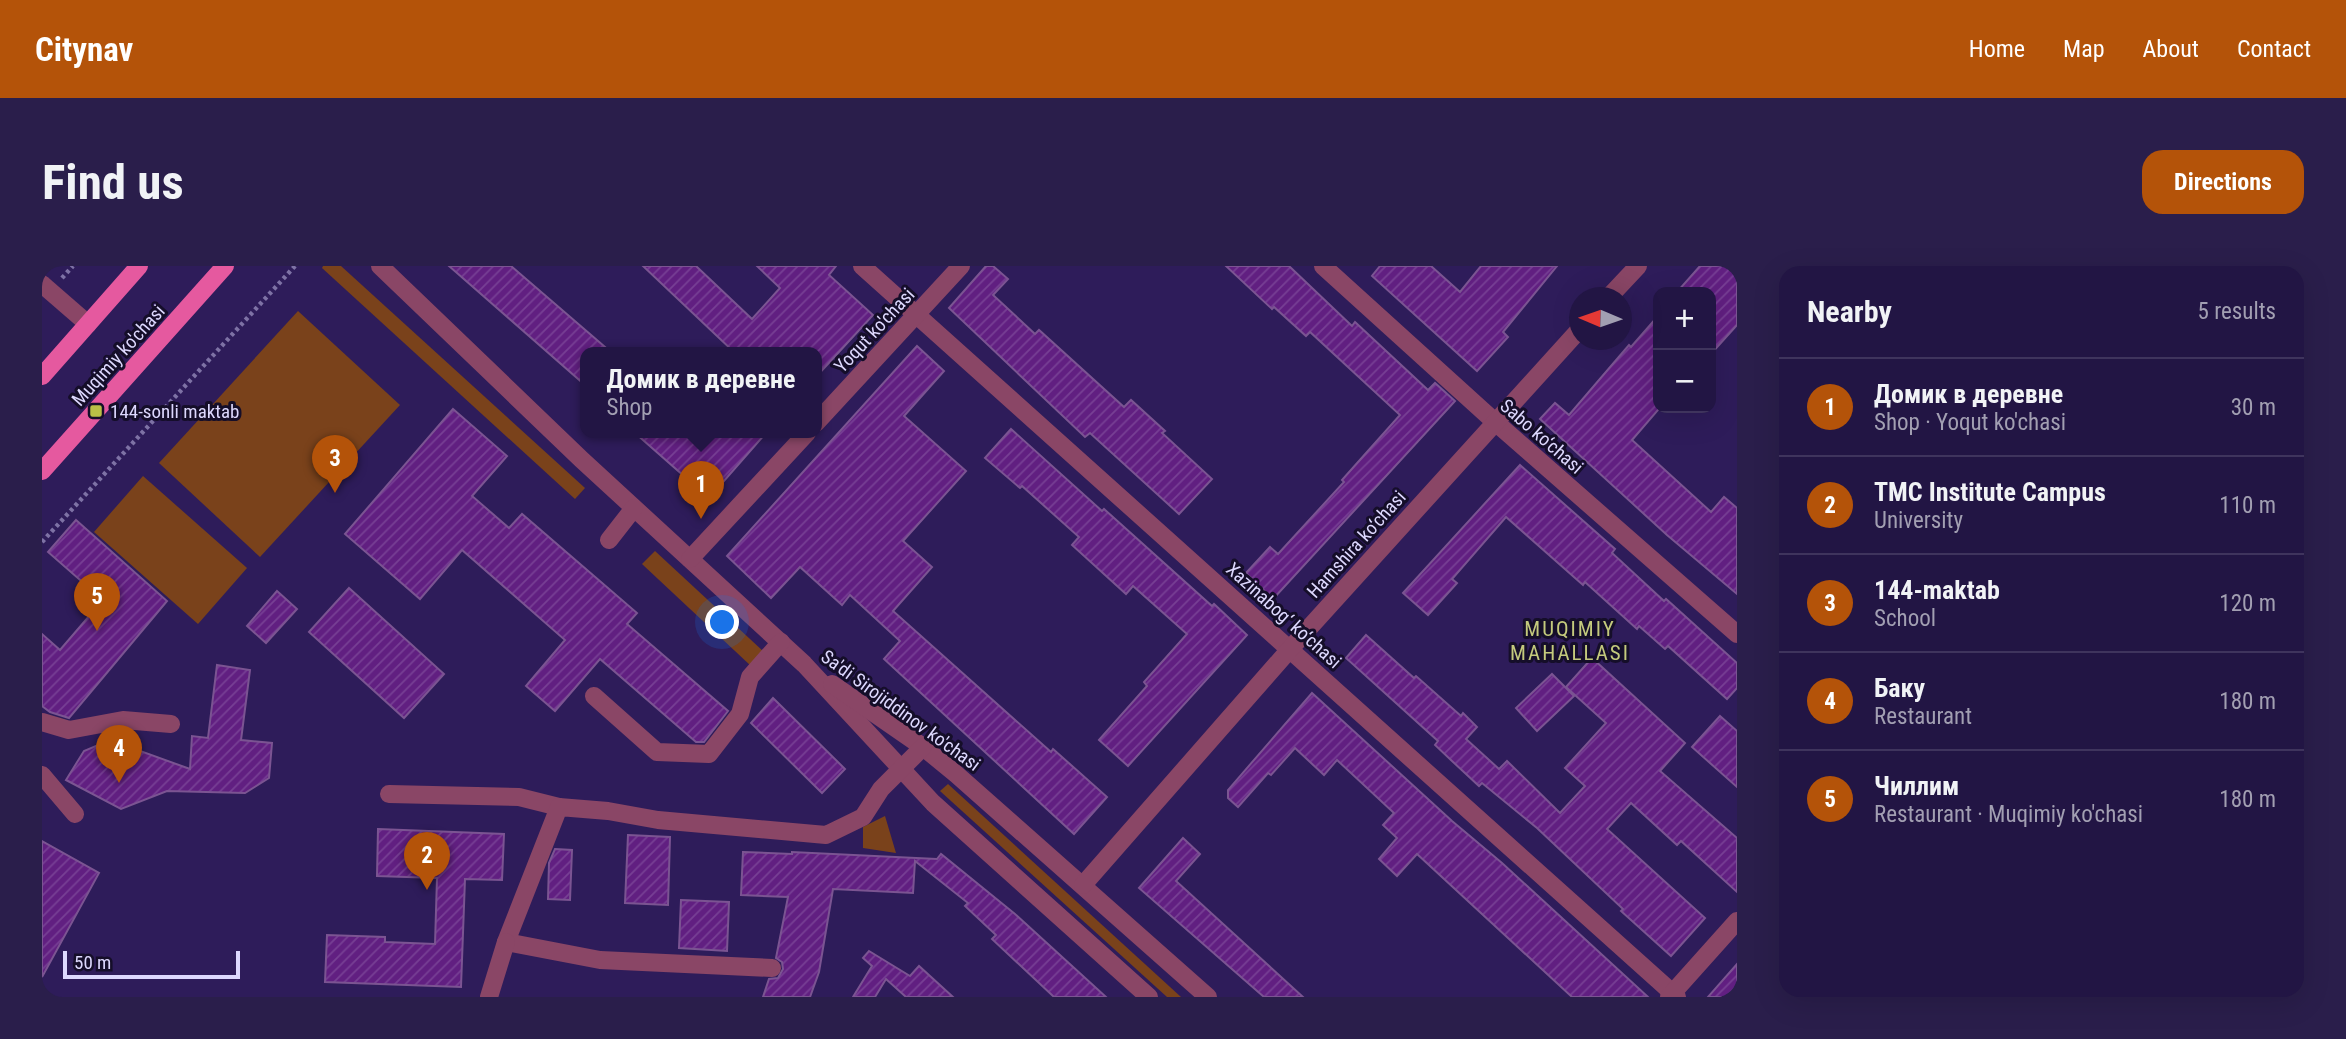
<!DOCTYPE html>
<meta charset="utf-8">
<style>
:root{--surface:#221544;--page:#2a1e4b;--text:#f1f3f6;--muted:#a29fb2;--line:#3f345d;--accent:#b45309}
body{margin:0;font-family:"Roboto Condensed",sans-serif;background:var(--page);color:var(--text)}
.controls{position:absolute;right:21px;top:21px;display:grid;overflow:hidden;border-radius:14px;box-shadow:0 7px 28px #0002}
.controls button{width:63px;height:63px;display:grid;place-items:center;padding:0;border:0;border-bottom:2px solid var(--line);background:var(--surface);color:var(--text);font:35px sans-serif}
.compass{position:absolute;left:1527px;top:21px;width:63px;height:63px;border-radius:50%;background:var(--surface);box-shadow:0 7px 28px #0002;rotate:272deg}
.scale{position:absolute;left:21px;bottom:18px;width:177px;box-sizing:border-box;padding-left:7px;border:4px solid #ddd8fe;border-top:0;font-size:19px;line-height:24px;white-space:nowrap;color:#ddd8fe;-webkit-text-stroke:5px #150e29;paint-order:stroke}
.you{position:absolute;left:681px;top:357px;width:24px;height:24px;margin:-18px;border:5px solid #fff;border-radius:50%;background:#1a73e8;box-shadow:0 0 0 10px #1a73e833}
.badge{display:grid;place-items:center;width:46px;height:46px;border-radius:50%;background:var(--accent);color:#fff;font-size:23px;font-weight:700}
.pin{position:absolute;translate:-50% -58px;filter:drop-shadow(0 2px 4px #0008)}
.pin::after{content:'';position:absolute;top:37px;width:24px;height:21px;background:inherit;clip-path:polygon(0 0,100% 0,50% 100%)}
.popup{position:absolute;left:538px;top:81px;width:242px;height:91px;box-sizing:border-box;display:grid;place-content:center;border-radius:14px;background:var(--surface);filter:drop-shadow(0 2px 5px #0005);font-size:23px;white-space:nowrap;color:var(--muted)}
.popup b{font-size:26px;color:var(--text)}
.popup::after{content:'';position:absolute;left:50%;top:100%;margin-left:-14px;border:14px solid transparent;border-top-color:var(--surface)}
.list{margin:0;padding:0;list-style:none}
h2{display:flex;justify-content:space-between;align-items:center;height:91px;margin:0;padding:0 28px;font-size:30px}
h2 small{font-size:23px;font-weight:400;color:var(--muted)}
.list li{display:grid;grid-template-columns:46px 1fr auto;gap:21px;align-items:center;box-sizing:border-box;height:98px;padding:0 28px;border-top:2px solid var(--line)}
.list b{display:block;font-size:26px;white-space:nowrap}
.list p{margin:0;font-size:23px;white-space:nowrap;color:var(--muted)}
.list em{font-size:23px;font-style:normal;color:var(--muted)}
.map{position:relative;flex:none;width:1695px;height:731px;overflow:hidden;border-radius:21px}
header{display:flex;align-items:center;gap:42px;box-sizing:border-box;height:98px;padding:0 35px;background:var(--accent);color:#fff}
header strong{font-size:33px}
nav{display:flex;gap:38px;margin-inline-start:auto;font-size:24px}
.intro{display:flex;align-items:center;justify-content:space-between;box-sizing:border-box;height:168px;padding:0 42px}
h1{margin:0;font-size:49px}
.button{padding:18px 32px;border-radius:21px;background:var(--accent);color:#fff;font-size:24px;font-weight:700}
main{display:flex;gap:42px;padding:0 42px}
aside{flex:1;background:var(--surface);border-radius:21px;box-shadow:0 7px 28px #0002}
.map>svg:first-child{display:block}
.green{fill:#7a421b}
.building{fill:url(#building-hatch);stroke:#7b5492;stroke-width:2}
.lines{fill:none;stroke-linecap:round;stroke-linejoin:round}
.path{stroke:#7e72a5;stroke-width:4.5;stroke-dasharray:3.5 3.5;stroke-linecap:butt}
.minor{stroke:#8a4666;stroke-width:18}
.major{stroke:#e5599f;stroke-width:18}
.poi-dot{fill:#bac046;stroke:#150e29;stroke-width:2.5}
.labels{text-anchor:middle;stroke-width:6;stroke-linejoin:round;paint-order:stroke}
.street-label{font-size:19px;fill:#ddd8fe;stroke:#150e29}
.poi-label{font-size:19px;fill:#ddd8fe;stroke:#150e29;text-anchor:start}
.neighbourhood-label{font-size:21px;letter-spacing:2px;fill:#c4ca7d;stroke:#150e29}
</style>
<header>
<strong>Citynav</strong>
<nav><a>Home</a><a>Map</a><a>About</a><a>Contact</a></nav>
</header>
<div class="intro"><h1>Find us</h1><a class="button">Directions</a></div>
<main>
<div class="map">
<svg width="1695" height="731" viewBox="0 0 1695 731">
<defs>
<pattern id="building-hatch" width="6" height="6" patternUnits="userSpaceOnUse" patternTransform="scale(1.75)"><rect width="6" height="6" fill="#611f81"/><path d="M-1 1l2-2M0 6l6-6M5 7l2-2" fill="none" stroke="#773f94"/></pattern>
</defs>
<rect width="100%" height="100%" fill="#2e1c5a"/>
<!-- green -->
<g class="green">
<polygon points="281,0 299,0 543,222 533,233 280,2"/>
<polygon points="256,45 358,139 218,291 117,197"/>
<polygon points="101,210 205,302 156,358 52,266"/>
<polygon points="613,285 722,386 709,400 600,298"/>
<polygon points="906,518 1139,731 1125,731 898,525"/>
<polygon points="843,550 854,587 821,582 821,561"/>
</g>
<!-- building -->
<g class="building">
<polygon points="407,0 469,0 570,87 543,87 543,119"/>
<polygon points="601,0 654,0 710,53 738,22 715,0 794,0 787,9 831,49 774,111 774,87 693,87"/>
<polygon points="944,0 951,0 966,13 951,29 993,68 997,64 1082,141 1089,134 1123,165 1120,167 1170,213 1137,248 1048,167 1043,171 907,42"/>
<polygon points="1184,0 1247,0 1310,60 1313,56 1386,124 1393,117 1413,135 1231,333 1204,307 1228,281 1236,288 1302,216 1300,214 1358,149 1268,66 1264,70 1232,41 1230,43"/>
<polygon points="1338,0 1389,0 1418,26 1439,0 1515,0 1461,66 1466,71 1435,105 1330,10"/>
<polygon points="1658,0 1695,0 1695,59 1669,88 1669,26 1635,26"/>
<polygon points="1616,50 1616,144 1590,174 1669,246 1682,231 1695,242 1695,328 1625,269 1498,153 1513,137 1527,149 1587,79 1589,81"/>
<polygon points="875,80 902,105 862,150 924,205 861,275 890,301 851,345 1009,486 1011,483 1065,531 1032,568 842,393 858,375 808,329 800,339 758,301 729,332 685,290"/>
<polygon points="411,143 465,190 430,230 467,262 480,248 595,347 585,358 686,445 662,476 654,476 558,393 513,445 484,420 523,374 420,284 378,333 303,268"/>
<polygon points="969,163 1060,245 1062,243 1170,340 1172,338 1205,369 1086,500 1057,474 1105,420 1102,416 1145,368 1091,320 1084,328 1030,279 1037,271 980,220 978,222 943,192"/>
<polygon points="593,167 724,167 667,232"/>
<polygon points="1478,199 1573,283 1570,287 1622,335 1624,333 1695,397 1695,422 1685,433 1626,380 1623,383 1597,360 1595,363 1543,316 1541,319 1464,251 1410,313 1415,317 1386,349 1361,327"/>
<polygon points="34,254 125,335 27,452 8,446 0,440 0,368 18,384 61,334 6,286"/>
<polygon points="307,322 402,408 362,452 267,366"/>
<polygon points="235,325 255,343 224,377 205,360"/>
<polygon points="1324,369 1372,412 1374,410 1419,450 1421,447 1435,461 1424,473 1457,503 1465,495 1518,547 1543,520 1523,502 1564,457 1524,421 1550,392 1643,477 1618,505 1695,572 1695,626 1639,575 1635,579 1589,537 1565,563 1663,652 1629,690 1579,645 1581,643 1495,562 1440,517 1437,520 1410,495 1393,479 1396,475 1304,392"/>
<polygon points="175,399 208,404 199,474 230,477 227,512 203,527 125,525 79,543 24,514 42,485 68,474 148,503 150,470 166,472"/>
<polygon points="1510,408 1532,430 1495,465 1474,442"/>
<polygon points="1270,427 1410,555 1460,597 1606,731 1530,731 1375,588 1355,610 1337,593 1355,572 1341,559 1352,547 1295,494 1282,509 1253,482 1229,509 1226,507 1196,541 1186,532 1186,524"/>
<polygon points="731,432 803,503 780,527 709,457"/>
<polygon points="1678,450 1695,465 1695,521 1650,481"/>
<polygon points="336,563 462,568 460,614 423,613 419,721 283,716 285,669 343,671 343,676 393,678 395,612 335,610"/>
<polygon points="586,569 628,571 626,639 583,637"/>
<polygon points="1141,572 1158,588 1134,615 1261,731 1222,731 1097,622"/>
<polygon points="0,575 57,607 0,711"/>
<polygon points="513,583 530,584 528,634 506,633 507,597"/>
<polygon points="701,586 750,588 750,586 895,593 899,588 973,648 1064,731 1012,731 950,673 954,669 923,640 926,637 873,595 871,627 791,623 777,706 768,731 721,731 727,713 736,712 741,703 740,696 734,692 746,631 699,629"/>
<polygon points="639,634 687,636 685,685 637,682"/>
<polygon points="827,685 868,710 877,700 911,731 864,731 844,713 833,731 811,731 830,700 821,692"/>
<polygon points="1695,698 1695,731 1666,731"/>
</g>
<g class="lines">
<!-- path -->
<g class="path">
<polyline points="20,12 31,0"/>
<polyline points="0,276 253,0"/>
</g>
<!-- minor -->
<g class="minor">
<polyline points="338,0 540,194 762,398 891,537 1107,731"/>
<polyline points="820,0 1635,731"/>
<polyline points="1281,0 1452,155 1695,368"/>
<polyline points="0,18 46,58"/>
<polyline points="1566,32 1596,0"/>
<polyline points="774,157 919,0"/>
<polyline points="567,274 592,242"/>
<polyline points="648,293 765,167"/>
<polyline points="790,418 881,481 914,508 1166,731"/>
<polyline points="552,430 615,486 667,488 698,448 708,411 739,376"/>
<polyline points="0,456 27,464 81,454 129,458"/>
<polyline points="0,509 33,548"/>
<polyline points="347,528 477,531 517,541"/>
<polyline points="1041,619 1248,383 1538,63"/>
<polyline points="730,702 558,694 464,676 517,541 566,545 616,554 784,569 821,551 839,523 881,481"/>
<polyline points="447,731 464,676"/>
<polyline points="1627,731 1695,655"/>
</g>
<!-- major -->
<g class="major">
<polyline points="0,110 97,0"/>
<polyline points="0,205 183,0"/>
</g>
</g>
<!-- markers -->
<rect class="poi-dot" x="47" y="138" width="14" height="14" rx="3.5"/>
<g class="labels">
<!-- street labels -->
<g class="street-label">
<text transform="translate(832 64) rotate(-47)" y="7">Yoqut ko'chasi</text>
<text transform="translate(76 89) rotate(-48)" y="7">Muqimiy ko'chasi</text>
<text transform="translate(1500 170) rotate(41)" y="7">Sabo ko‘chasi</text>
<text transform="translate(1314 278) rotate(-48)" y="7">Hamshira ko‘chasi</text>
<text transform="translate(1242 349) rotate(42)" y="7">Xazinabog‘ ko‘chasi</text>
<text transform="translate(859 444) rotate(36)" y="7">Sa'di Sirojiddinov ko'chasi</text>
</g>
<!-- poi labels -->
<g class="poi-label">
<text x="68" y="152">144-sonli maktab</text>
</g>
<!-- neighbourhood labels -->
<g class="neighbourhood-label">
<text x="1528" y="370">MUQIMIY<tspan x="1528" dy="24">MAHALLASI</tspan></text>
</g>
</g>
</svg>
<div class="controls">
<button>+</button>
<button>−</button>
</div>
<svg class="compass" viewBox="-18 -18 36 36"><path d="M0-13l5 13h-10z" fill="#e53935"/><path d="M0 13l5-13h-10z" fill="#a29fb2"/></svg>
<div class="scale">50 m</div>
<div class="you"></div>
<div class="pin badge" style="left:659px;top:253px">1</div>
<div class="popup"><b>Домик в деревне</b>Shop</div>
<div class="pin badge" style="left:385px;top:624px">2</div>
<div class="pin badge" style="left:293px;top:227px">3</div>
<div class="pin badge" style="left:77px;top:517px">4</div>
<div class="pin badge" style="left:55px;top:365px">5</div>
</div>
<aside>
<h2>Nearby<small>5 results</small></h2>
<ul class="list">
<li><span class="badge">1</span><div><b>Домик в деревне</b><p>Shop · Yoqut ko'chasi</p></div><em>30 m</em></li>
<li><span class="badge">2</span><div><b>TMC Institute Campus</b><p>University</p></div><em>110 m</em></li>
<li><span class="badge">3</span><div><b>144-maktab</b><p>School</p></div><em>120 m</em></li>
<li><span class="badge">4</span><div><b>Баку</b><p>Restaurant</p></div><em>180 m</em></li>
<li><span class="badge">5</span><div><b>Чиллим</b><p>Restaurant · Muqimiy ko'chasi</p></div><em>180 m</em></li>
</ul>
</aside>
</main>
